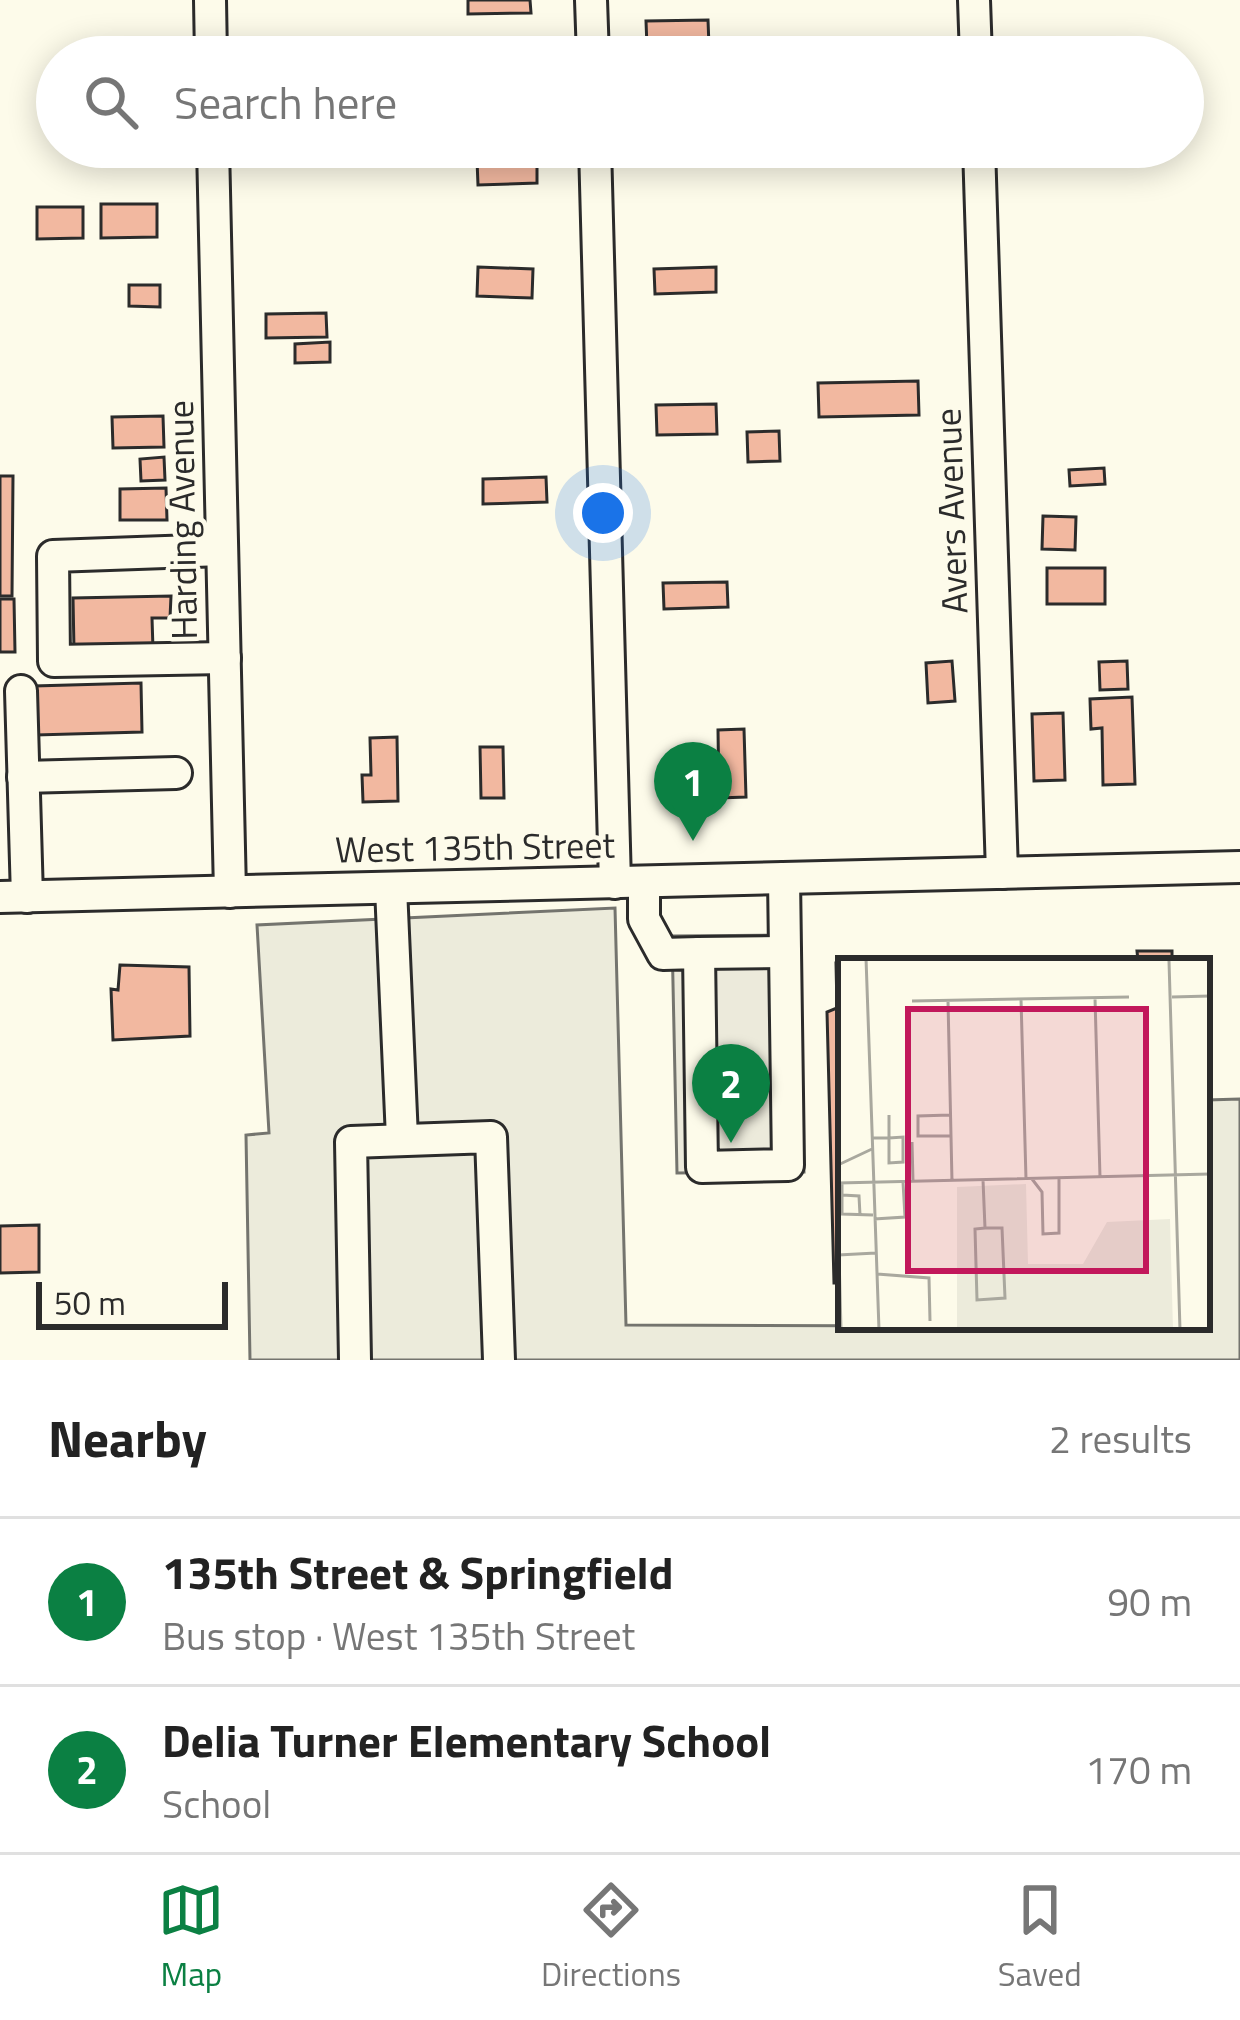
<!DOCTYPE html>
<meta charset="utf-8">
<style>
:root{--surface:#fff;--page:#f6f6f6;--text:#222;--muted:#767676;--line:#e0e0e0;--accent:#0b8043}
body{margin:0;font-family:"Titillium Web",sans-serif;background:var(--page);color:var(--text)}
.scale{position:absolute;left:36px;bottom:30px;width:192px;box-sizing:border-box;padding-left:12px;border:6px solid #2b2b2b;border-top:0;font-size:33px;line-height:42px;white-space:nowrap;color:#2b2b2b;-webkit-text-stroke:9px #fdfbea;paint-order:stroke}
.you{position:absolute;left:603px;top:513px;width:42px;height:42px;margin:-30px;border:9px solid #fff;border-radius:50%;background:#1a73e8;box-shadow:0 0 0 18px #1a73e833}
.badge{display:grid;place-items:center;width:78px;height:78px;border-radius:50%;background:var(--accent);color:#fff;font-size:39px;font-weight:700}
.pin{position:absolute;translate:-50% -99px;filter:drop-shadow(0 3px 6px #0008)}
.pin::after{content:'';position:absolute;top:63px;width:42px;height:36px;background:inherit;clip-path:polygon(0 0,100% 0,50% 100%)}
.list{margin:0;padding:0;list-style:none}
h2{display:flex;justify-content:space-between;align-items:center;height:156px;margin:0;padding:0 48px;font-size:51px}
h2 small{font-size:39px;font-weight:400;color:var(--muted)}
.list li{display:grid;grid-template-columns:78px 1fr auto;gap:36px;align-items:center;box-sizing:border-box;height:168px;padding:0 48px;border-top:3px solid var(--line)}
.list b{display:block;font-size:45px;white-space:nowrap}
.list p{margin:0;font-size:39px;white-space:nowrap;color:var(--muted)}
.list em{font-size:39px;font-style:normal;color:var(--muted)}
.icon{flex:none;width:66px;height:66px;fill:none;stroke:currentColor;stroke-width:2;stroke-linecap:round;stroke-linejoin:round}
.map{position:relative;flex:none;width:1240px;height:1360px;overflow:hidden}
.search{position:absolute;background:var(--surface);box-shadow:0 6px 30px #0003;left:36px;right:36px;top:36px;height:132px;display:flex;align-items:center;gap:30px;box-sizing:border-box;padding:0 42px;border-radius:66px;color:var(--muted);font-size:45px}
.sheet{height:492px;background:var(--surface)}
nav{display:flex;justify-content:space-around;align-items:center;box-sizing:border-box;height:168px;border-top:3px solid var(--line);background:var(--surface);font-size:33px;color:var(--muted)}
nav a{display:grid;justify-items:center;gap:6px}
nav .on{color:var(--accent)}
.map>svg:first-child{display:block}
.green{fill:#ecebdb;stroke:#74746e;stroke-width:3}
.parking{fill:#eceadb;stroke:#74746e;stroke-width:3}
.building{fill:#f2b8a0;stroke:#2b2b2b;stroke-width:3}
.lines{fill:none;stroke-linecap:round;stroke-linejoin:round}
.minor-casing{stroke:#2b2b2b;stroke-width:36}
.minor{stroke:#fdfbea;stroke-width:30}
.labels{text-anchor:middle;stroke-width:9;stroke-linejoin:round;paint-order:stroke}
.street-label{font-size:36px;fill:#2b2b2b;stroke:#fdfbea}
.inset-road{fill:none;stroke:#a9a89e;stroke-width:3}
.view{fill:#c2185b;fill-opacity:0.15;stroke:#c2185b;stroke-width:6}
.inset-edge{fill:none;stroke:#2b2b2b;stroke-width:6}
</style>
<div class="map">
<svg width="1240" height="1360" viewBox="0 0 1240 1360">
<rect width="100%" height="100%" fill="#fdfbea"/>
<!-- green -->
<polygon class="green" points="615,908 626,1325 1207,1327 1207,1100 1240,1099 1240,1360 250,1360 246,1135 269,1133 257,925"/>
<!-- parking -->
<polygon class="parking" points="797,935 804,1172 677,1173 672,936"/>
<!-- building -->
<g class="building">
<polygon points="468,0 530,0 531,13 468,14"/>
<polygon points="708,20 709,46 647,47 646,21"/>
<polygon points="105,147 153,147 154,164 106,165"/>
<polygon points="537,158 537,183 478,185 477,160"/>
<polygon points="101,204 157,204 157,237 101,238"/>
<polygon points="37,207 83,207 83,238 37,239"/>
<polygon points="478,267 533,269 532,298 477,296"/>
<polygon points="716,267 716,292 655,294 654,269"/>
<polygon points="129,285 160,285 160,307 129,306"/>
<polygon points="326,313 327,337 266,338 266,314"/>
<polygon points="330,342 330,362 295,363 295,344"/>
<polygon points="918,381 919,415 819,417 818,383"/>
<polygon points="716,404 717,434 657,435 656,405"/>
<polygon points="163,416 164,447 113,448 112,417"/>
<polygon points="779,431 780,461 748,462 747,432"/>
<polygon points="164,457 165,480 141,481 140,459"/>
<polygon points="1104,468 1105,484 1070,486 1069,470"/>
<polygon points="0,476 13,476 12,596 0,596"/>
<polygon points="546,477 547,502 483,504 483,479"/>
<polygon points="166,488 167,520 120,520 120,489"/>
<polygon points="1043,516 1076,517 1075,550 1042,549"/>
<rect x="1047" y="568" width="58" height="36"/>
<polygon points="727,582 728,607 664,609 663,583"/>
<polygon points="171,596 170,618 152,618 153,649 74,650 73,598"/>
<polygon points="0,599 14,599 15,652 0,652"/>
<polygon points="952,661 955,701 928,703 926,663"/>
<polygon points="1127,661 1128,689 1100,690 1099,662"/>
<polygon points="141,683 142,732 36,735 34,686"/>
<polygon points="1132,697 1135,784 1103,785 1102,728 1091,729 1090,699"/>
<polygon points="1063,713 1065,780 1034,781 1032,714"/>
<polygon points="744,729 746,797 719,798 718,730"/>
<polygon points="397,737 398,801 363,802 362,775 371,775 370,738"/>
<polygon points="480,747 503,747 504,798 481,798"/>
<polygon points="1137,951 1172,951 1172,961 1138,961"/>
<polygon points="836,963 841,963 841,1283 834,1283 827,1012 837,1008"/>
<polygon points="120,965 189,967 190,1036 113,1040 111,989 118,990"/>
<polygon points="39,1225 39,1272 0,1273 0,1226"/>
</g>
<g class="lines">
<defs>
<g id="minor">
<polyline points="210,0 211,57"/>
<polyline points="591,0 593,57"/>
<polyline points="974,0 976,57"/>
<polyline points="213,147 230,892"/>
<polyline points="595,147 615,883"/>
<polyline points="979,147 1002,873"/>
<polyline points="222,550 53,556 54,661 225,658"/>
<polyline points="21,691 27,897"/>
<polyline points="23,777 176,773"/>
<polyline points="644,882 644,919 663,954 699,953 702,1167 788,1165 784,878"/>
<polyline points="391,888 402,1138"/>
<polyline points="0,897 1240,867"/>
<polyline points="699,953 785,952"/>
<polyline points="355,1360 351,1142 491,1137 499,1360"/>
</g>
</defs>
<!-- minor casing -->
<use href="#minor" class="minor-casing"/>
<!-- minor -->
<use href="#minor" class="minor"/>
</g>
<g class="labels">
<!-- street labels -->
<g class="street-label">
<text transform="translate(951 511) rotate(-92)" y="13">Avers Avenue</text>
<text transform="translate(182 520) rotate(-91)" y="13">Harding Avenue</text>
<text transform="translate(475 847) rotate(-1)" y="13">West 135th Street</text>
</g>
</g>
<!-- overview -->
<g transform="translate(838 958)">
<rect width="372" height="372" fill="#fdfbea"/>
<path d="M 188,226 L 190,306 L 245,306 L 269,264 L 332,261 L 335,372 L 119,371 L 119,229 Z" fill="#ecebdb"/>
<path class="inset-road" d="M 28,0 L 41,372M 331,3 L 342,372M 334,39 L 372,38M 257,40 L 262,219M 183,41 L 188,221M 74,43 L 291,39M 110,43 L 114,223M 112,157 L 80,158 L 80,178 L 113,178M 34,180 L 51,180 L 65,179 L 65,204 L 51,205 L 51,157M 74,184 L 75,224M 0,207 L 34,191M 194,221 L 204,234 L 205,276 L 221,275 L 221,220M 145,222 L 147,270 L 164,270 L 167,340 L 139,342 L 137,271 L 147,270M 0,225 L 372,216M 4,225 L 4,256 L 35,257M 4,237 L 21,238 L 22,257M 36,261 L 67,259 L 65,224M 0,297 L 38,295M 1,297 L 3,372M 39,316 L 91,320 L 92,363"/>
<path class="view" d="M 70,51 L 308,51 L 308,313 L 70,313 Z"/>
<rect width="372" height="372" class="inset-edge"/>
</g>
</svg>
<div class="scale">50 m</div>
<div class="you"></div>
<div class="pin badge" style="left:693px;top:841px">1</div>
<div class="pin badge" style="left:731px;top:1143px">2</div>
<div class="search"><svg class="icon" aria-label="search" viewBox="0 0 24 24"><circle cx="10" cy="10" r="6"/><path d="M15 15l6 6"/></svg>Search here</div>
</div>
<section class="sheet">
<h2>Nearby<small>2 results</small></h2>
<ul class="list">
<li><span class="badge">1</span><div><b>135th Street &amp; Springfield</b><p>Bus stop · West 135th Street</p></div><em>90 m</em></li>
<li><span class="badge">2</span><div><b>Delia Turner Elementary School</b><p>School</p></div><em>170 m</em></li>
</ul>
</section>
<nav>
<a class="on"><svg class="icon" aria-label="map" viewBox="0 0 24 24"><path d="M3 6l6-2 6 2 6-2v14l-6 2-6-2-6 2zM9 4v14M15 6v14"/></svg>Map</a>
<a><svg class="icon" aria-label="directions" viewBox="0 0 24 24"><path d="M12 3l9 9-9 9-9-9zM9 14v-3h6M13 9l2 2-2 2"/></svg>Directions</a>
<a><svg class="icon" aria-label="saved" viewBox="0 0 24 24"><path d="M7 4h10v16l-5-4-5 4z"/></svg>Saved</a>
</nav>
